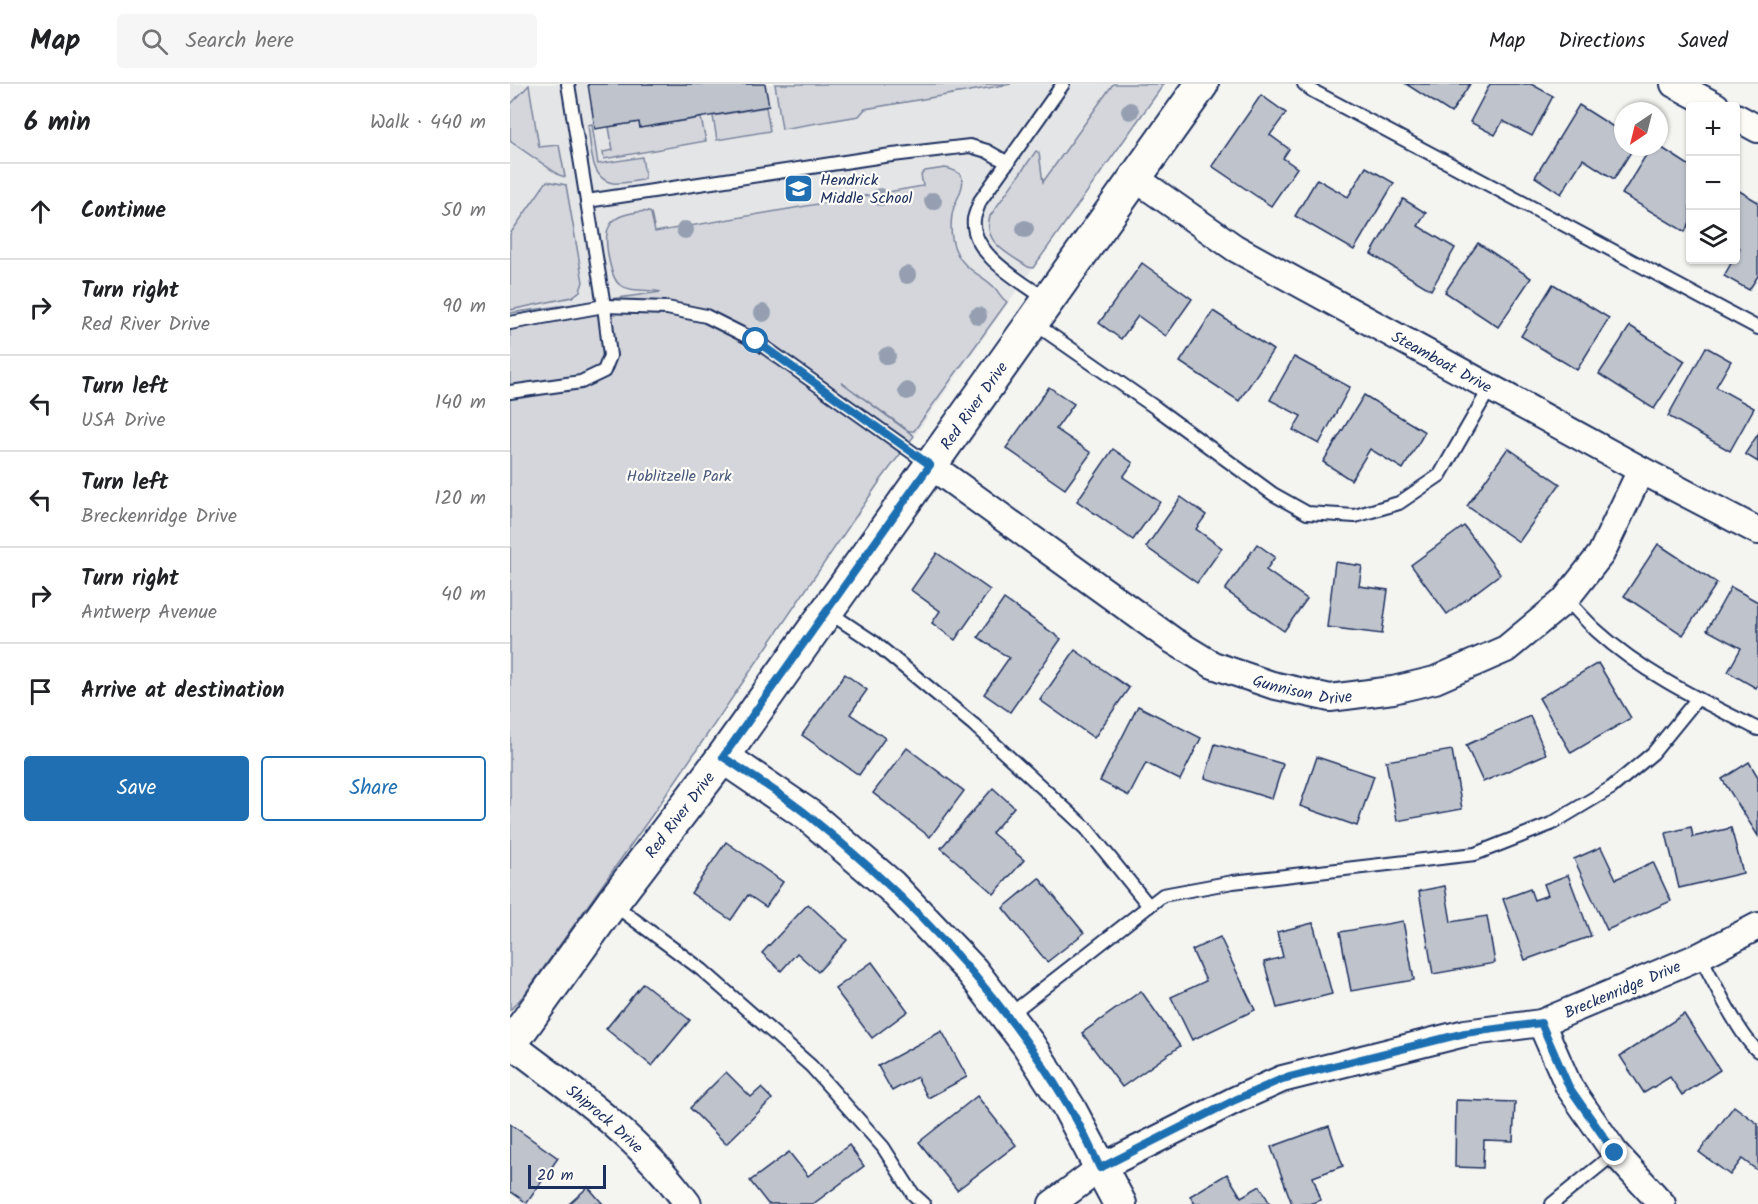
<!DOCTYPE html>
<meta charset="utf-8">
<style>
:root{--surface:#fff;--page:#f6f6f6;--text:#202124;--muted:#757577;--line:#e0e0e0;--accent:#1f6fb2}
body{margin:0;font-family:Kalam,sans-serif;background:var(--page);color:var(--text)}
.controls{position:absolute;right:18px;top:18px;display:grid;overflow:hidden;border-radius:6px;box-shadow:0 2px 4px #0004}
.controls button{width:54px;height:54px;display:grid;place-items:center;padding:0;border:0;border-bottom:2px solid var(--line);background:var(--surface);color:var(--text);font:30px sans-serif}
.compass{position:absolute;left:1104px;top:18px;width:54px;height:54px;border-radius:50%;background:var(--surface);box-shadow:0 2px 4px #0004;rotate:215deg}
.scale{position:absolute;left:18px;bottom:15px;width:78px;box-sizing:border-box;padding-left:6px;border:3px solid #1b2f5e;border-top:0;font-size:16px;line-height:21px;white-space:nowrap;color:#1b2f5e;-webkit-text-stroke:4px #fdfcf7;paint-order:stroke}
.stop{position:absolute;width:18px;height:18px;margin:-14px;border:4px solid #1f6fb2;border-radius:50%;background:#fff}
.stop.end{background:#1f6fb2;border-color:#fff;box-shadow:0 2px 6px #0008}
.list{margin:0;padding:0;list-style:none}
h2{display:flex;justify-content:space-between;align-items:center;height:78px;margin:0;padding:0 24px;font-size:26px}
h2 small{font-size:20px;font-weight:400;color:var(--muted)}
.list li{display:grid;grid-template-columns:39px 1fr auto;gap:18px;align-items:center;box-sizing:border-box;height:96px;padding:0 24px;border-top:2px solid var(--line)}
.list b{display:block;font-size:22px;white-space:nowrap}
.list p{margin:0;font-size:20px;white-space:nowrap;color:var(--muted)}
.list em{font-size:20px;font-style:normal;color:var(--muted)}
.actions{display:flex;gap:12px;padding:18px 24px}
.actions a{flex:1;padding:14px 0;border:2px solid var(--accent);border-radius:6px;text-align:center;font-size:21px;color:var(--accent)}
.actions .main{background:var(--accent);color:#fff}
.icon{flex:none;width:33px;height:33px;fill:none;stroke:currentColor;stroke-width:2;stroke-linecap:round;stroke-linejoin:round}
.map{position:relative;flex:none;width:1248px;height:1120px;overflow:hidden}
header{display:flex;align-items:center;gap:36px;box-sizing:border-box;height:84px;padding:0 30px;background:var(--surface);border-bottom:2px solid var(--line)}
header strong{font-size:28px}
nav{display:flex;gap:33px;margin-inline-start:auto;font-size:21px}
.search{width:420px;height:54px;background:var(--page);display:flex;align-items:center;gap:15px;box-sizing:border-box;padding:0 21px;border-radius:6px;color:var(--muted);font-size:22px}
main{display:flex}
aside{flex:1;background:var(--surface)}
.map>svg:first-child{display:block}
.built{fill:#e4e5e6}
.green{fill:#d4d6db;stroke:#78829c;stroke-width:1.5}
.building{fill:#bfc3cc;stroke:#1b2f5e;stroke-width:1.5}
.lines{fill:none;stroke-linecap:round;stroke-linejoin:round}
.service-casing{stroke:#1b2f5e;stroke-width:16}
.minor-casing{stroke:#1b2f5e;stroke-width:30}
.tertiary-casing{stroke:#1b2f5e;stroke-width:36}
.service{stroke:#fdfcf7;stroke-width:12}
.minor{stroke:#fdfcf7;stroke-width:26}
.tertiary{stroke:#fdfcf7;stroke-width:32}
.tree{fill:#969fb1}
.route{stroke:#1f6fb2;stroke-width:8}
.labels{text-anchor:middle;stroke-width:4.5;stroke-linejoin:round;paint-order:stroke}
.poi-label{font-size:16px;fill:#1b2f5e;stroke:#fdfcf7;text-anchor:start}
.street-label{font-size:16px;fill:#1b2f5e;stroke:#fdfcf7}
.park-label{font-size:16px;fill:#49597d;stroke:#fdfcf7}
</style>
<header>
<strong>Map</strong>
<div class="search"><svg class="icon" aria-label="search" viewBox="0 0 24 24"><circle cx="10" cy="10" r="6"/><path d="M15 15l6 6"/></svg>Search here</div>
<nav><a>Map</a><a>Directions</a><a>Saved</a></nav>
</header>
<main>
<aside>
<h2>6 min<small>Walk · 440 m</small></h2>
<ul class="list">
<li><svg class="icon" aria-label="ahead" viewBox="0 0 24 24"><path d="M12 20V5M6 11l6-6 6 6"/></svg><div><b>Continue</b></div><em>50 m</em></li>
<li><svg class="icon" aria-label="right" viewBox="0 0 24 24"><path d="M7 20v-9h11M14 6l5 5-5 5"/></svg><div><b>Turn right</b><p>Red River Drive</p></div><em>90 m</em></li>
<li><svg class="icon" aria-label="left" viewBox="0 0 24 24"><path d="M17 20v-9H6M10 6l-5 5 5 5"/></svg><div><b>Turn left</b><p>USA Drive</p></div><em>140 m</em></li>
<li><svg class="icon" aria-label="left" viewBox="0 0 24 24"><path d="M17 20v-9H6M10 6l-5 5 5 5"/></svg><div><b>Turn left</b><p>Breckenridge Drive</p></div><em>120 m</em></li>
<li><svg class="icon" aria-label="right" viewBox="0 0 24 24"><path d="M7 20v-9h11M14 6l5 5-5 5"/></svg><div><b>Turn right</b><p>Antwerp Avenue</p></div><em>40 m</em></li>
<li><svg class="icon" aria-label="arrive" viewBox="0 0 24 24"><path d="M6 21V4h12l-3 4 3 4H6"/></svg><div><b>Arrive at destination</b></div></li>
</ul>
<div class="actions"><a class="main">Save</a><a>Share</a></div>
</aside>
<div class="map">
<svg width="1248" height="1120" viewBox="0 0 1248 1120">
<rect width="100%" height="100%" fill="#f4f4f1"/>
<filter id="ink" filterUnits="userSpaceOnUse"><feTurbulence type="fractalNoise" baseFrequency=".0167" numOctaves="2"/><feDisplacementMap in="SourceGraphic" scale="12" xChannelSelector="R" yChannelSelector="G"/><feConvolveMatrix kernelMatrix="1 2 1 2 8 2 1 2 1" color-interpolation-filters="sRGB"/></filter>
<g filter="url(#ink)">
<!-- built -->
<polygon class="built" points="0,0 653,0 404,352 247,238 163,208 146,208 0,229"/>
<!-- green -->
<g class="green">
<polygon points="265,0 501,0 355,25 349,32 272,45"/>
<path d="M 603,0 L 654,0 L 523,184 L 518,183 C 499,170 472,159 480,132 L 526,67 L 529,69 L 533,98 Z"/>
<polygon points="19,1 29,63 49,61 55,93 49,91 0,57 0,21"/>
<polygon points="256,23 260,47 207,56 203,32"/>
<polygon points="191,34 196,57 94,75 93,68 103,66 99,43 129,38 130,44"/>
<path d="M 82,40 L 88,80 L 132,73 L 135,92 L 133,96 C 123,97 112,100 103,99 C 79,96 81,59 78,41 Z"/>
<path d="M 435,84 C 464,89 450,107 444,123 C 440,135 440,153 445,165 C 454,187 472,190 485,204 C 490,210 491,214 497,218 L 404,347 L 399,347 L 331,298 L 404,352 L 370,397 L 145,727 L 15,910 L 0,926 L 0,229 L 151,208 C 139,205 122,209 110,201 C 100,194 93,154 99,143 C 104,133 113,131 122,129 C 129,128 135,126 141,129 L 145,148 L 413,102 L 411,91 L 415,87 Z"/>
<polygon points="37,97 56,101 73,198 70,207 62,213 0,226 0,150"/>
</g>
<!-- building -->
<g class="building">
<polygon points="78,0 255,0 259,22 130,44 129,38 85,45"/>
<polygon points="896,0 960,0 941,29"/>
<polygon points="980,0 1021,0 1043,12 1022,52 993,37 985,51 960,38"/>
<polygon points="751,11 776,29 760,51 779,65 773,74 787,84 761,122 702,82"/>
<polygon points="1069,21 1113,49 1113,63 1124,63 1104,95 1073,75 1051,110 1025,93"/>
<polygon points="1149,62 1180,82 1180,138 1175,148 1112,110 1141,63"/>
<polygon points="856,83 884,99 844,166 785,132 807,95 838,113"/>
<polygon points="1226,105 1248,118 1248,192 1239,206 1214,192 1223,176 1226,176 1230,164 1226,161"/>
<polygon points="893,115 916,129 908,142 945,164 921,206 861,170"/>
<polygon points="968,159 1021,194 988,243 935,208"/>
<polygon points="632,179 682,215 656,252 628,232 611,255 589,239"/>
<polygon points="1043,200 1099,234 1067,286 1011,252"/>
<polygon points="703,227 763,266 729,317 670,278"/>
<polygon points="1120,242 1175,277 1144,325 1089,290"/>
<polygon points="1196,263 1221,277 1206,303 1244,324 1220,367 1158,332"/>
<polygon points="784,273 840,303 809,360 783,346 791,332 760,316"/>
<polygon points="539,303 564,320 546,345 581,369 555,405 496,364"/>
<polygon points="854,311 915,348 893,385 860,365 841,396 813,378"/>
<polygon points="1248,350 1248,378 1235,370"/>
<polygon points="998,364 1050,400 1009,458 957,422"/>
<polygon points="603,365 623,379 613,393 650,418 623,456 567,417"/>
<polygon points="671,413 696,431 686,445 712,464 687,499 636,463"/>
<polygon points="954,442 990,490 937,530 901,481"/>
<polygon points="747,460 765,473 756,486 797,515 774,547 715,506"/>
<polygon points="1148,460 1207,499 1173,551 1114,512"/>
<polygon points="427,469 480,506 445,556 422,539 430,527 401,506"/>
<polygon points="825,478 852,482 849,502 878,506 872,550 817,543"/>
<polygon points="1221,503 1248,518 1248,600 1246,604 1218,588 1231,564 1197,546"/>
<polygon points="494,515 551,555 500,628 474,610 499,574 468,553"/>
<polygon points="565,566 619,604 584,654 530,616"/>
<polygon points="1088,579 1121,634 1061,669 1029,614"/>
<polygon points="335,590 357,606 340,630 375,654 349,691 292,651"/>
<polygon points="628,622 691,654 670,696 636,679 619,712 590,697"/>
<polygon points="1020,632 1036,670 973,698 956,661"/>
<polygon points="705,660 773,680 762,715 695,694"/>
<polygon points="397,664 454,707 420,753 363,709"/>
<polygon points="942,666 952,725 887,737 876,677"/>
<polygon points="807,673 864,692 847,742 790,722"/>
<polygon points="1239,678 1248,693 1248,752 1212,695"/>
<polygon points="483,704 504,723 482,749 514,776 484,810 431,764"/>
<polygon points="1181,743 1183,753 1221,744 1233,789 1169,804 1156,749"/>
<polygon points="216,758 273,798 256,823 238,811 221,836 181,809"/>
<polygon points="1091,763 1106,795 1143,778 1161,817 1097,846 1064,775"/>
<polygon points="1058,791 1081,852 1015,876 993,815 1020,805 1024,816 1038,811 1034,800"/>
<polygon points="529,794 574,849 537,878 493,824"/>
<polygon points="935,802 941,838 977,832 985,879 923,890 909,807"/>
<polygon points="298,820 337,856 308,888 287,869 271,887 252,869"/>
<polygon points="893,837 904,896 841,907 830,848"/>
<polygon points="803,839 822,910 767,924 754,878 773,873 767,848"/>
<polygon points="710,853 745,926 682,956 661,913 696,897 682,866"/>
<polygon points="362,878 398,927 362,954 325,905"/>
<polygon points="133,899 180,936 142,982 96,945"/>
<polygon points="631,907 670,962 612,1003 572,949"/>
<polygon points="1174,930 1210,986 1172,1011 1160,993 1134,1009 1110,972"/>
<polygon points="432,947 457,993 418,1014 407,993 382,1007 368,982"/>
<polygon points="216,988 241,1013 251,1004 262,1015 216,1060 180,1024"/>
<polygon points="467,1012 506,1061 447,1106 409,1058"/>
<polygon points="946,1016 1005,1018 1003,1057 974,1056 973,1084 945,1083"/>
<polygon points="1224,1022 1248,1040 1248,1085 1247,1086 1232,1075 1220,1091 1189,1068"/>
<polygon points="0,1040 48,1074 17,1119 0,1107"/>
<polygon points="819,1042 833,1082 803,1093 811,1116 799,1120 782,1120 761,1063"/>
<polygon points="339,1061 354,1082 303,1120 258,1120 240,1097 279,1068 298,1092"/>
<polygon points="717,1090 731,1113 750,1102 760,1120 685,1120 680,1112"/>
<polygon points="78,1103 93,1120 59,1120"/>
</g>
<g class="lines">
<defs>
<g id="service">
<polyline points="794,0 803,7 1248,244"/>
<polyline points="77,117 374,72 460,62 477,67 498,79"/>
<path d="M 537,216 C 513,198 460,171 464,135 C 465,130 468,123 470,117 L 553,0"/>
<polyline points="0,239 94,222 157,224 196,232 246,257 420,381"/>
<polyline points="524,239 646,324 763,410 797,429 845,432 889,419 930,391 980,304"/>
<polyline points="0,308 71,298 94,287 100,272 94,222 58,0"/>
<path d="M 1055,514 C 1066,525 1076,537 1087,547 C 1134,590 1192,617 1248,645"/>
<polyline points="317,527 365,559 464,641 576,744 639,822"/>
<polyline points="103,820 192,886 301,982 373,1063 403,1110 414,1120"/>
<path d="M 1190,872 C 1203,895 1229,952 1248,967"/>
<polyline points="498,932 653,811 723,798 965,770 1041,740 1101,704 1143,669 1187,615"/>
<polyline points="1042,1120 1105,1069"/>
</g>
<g id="minor">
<polyline points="1164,0 1206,22"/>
<polyline points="1226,33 1248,45"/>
<path id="s1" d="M 625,94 L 725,164 L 1131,386 L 1248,447"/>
<path id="s2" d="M 420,381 L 662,556 L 703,581 L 762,601 L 820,614 L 883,606 L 925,596 L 996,565 L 1054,517 L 1091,470 L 1131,386"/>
<polyline points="1031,939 1059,1003 1105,1069 1152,1120"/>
<path id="s3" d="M 1,960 C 65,1008 130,1054 178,1120"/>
<path id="s4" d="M 542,1120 L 590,1084 L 725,1016 L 772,995 L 955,949 L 1031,939 L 1190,872 L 1248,842"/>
</g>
<g id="tertiary">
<polyline points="213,673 298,731 381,802 462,887 518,960 559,1024 610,1120"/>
<path id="s5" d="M 0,961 L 102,819 L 213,673 L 692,0"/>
</g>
</defs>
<!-- service casing -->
<use href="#service" class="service-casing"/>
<!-- minor casing -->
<use href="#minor" class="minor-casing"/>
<!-- tertiary casing -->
<use href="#tertiary" class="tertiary-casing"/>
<!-- service -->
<use href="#service" class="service"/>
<!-- minor -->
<use href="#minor" class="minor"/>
<!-- tertiary -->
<use href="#tertiary" class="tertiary"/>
</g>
<!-- trees -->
<g class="tree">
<circle cx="620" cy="27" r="9"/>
<circle cx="370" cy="113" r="9"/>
<circle cx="423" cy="117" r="9"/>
<circle cx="515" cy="145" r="9"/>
<circle cx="175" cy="146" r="9"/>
<circle cx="397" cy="191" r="9"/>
<circle cx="253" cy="229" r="9"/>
<circle cx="468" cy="232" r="9"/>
<circle cx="377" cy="272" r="9"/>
<circle cx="397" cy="307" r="9"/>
</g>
</g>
<g class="lines" filter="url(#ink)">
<!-- route -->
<path class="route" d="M 246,257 L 420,381 L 213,673 C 242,692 272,710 299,732 C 401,814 492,910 559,1023 C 571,1042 580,1063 590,1084 L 725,1016 L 772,995 L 955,949 L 1031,939 L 1059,1003 L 1105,1069"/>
</g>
<!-- icons -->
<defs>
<symbol id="school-square" viewBox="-11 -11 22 22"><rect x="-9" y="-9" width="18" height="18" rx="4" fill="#1f6fb2" stroke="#fdfcf7"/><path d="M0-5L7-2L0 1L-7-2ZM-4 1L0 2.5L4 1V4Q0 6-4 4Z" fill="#fff"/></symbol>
</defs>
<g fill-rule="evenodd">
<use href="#school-square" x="272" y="88" width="33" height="33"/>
</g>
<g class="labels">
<!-- poi labels -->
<g class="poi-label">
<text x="310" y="101">Hendrick<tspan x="310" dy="18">Middle School</tspan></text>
</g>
<!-- street labels -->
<g class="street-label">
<text dy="6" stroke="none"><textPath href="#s1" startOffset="358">Steamboat Drive</textPath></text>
<text dy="6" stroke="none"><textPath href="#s5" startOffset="790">Red River Drive</textPath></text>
<text dy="6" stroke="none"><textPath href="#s2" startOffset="440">Gunnison Drive</textPath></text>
<text dy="6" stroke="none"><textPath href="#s5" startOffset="286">Red River Drive</textPath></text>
<text dy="6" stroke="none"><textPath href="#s4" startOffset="616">Breckenridge Drive</textPath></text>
<text dy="6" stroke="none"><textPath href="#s3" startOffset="120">Shiprock Drive</textPath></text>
</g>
<!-- park labels -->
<g class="park-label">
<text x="169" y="397">Hoblitzelle Park</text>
</g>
</g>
</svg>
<div class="controls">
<button>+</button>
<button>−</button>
<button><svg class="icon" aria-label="layers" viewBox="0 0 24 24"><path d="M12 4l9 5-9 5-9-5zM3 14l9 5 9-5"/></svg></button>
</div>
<svg class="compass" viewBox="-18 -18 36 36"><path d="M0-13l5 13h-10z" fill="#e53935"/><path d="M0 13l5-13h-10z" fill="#757577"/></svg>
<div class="scale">20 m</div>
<div class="stop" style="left:246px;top:257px"></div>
<div class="stop end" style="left:1105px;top:1069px"></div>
</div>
</main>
